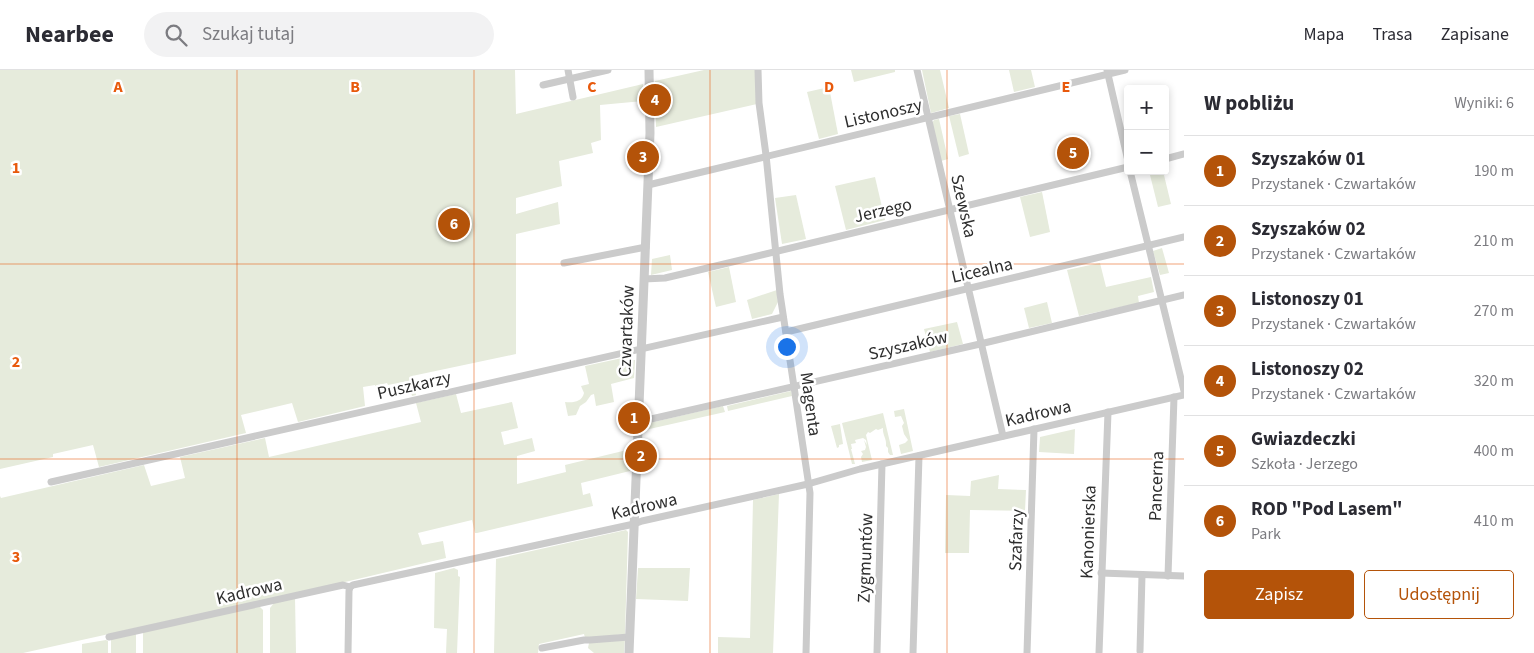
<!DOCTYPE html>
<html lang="pl">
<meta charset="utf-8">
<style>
:root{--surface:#fff;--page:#f2f2f3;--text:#2b2b33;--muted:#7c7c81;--line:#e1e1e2;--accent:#b45309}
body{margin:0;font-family:"Source Sans 3",sans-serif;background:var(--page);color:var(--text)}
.controls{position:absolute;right:15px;top:15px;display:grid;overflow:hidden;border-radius:5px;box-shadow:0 2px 8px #0003}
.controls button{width:45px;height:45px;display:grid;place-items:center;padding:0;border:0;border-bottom:1px solid var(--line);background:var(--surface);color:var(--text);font:25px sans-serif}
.you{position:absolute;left:786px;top:276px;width:18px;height:18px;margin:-12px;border:4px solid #fff;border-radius:50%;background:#1a73e8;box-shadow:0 0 0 8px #1a73e833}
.badge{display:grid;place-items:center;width:32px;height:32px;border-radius:50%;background:var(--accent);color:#fff;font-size:16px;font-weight:700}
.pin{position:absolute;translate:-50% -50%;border:2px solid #fff;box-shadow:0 1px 5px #0006}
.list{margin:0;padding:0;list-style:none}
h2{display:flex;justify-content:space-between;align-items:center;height:65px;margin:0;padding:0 20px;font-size:21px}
h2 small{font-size:16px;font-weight:400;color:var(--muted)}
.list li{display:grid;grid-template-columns:32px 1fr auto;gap:15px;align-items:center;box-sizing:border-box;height:70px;padding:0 20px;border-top:1px solid var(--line)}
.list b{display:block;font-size:19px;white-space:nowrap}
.list p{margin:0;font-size:16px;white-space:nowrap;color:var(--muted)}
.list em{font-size:16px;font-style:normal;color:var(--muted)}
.actions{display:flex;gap:10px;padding:15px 20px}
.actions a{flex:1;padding:11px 0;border:1px solid var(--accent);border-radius:5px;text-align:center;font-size:18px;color:var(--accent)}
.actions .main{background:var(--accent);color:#fff}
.icon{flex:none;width:28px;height:28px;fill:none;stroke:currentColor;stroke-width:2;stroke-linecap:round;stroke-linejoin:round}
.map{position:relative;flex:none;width:1184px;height:583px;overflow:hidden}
header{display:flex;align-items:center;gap:30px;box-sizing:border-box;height:70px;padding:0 25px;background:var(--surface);border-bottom:1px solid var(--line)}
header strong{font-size:24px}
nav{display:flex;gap:28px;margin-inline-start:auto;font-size:18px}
.search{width:350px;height:45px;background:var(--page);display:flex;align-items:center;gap:12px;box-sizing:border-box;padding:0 18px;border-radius:28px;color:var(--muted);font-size:19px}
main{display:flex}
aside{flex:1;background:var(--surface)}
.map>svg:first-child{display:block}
.green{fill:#e6ebdc}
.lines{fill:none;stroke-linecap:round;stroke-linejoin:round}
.minor{stroke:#cbcbcb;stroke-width:7}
.tertiary{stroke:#cbcbcb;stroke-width:9}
.grid{fill:none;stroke:#e8590c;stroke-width:1;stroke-opacity:0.55}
.labels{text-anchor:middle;stroke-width:5;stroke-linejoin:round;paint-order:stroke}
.street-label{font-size:18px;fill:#2e2e2e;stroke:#fff}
.grid-label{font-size:16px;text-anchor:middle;font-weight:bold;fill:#e8590c;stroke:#fff;stroke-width:5;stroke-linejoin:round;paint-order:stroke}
</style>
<header>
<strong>Nearbee</strong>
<div class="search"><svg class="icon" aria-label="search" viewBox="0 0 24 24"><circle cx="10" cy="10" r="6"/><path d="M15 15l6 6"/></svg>Szukaj tutaj</div>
<nav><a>Mapa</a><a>Trasa</a><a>Zapisane</a></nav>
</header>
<main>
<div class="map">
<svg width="1184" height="583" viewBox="0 0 1184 583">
<rect width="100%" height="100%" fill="#fff"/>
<!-- green -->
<g class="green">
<polygon points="0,0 515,0 516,44 643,14 643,31 600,35 601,70 591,73 593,83 559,91 562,116 516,128 516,144 558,132 560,154 516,164 516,284 412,306 416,325 412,326 408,311 388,315 387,313 375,316 375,315 363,317 365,336 298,352 292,333 241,345 246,363 99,397 93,375 53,384 53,387 0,399"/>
<polygon points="704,0 755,0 757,34 656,57 655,11"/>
<polygon points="851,0 895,0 895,2 854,12"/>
<polygon points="922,0 940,0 949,38 931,43"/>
<polygon points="1009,0 1031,0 1035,17 1014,22"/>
<polygon points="829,17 838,64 819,69 807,22"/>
<polygon points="960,44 969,84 959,87 949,46"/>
<polygon points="939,49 948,89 941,91 932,53 934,50"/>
<polygon points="1149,101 1163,101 1171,134 1158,137"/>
<polygon points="875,107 885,150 846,160 835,116"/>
<polygon points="1042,122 1050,162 1030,167 1020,127"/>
<polygon points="796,125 806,169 782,174 775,128"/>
<polygon points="1162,178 1169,203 1160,205 1153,181"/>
<polygon points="670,185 672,200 651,205 652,189"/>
<polygon points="1100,193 1106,217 1151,207 1154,222 1138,226 1139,233 1079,246 1067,200"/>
<polygon points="729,197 736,232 716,237 708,202"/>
<polygon points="777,220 778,232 772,244 752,249 747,230"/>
<polygon points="1047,232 1052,253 1029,258 1024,238"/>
<polygon points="957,252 963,274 930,282 924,259"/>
<path d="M 627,287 L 632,290 L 635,290 L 634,308 L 611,314 L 614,332 L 596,336 L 594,324 L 591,325 L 586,332 L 580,336 L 576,345 L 568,346 L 565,332 C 573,333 582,332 584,323 L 581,316 L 589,314 L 585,296 Z"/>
<polygon points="791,321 792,326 728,341 727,336"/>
<polygon points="456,324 461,343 512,332 518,358 501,362 504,375 532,368 535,381 517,386 517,414 566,402 565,395 627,380 631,381 630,401 581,413 583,425 590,423 593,436 477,463 475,463 472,450 418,463 422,475 443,471 446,488 345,512 23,583 0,583 0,426 1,428 144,395 151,416 185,408 180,387 265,368 269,387 421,352 416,333"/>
<polygon points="723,336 725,342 645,360 645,354"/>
<polygon points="904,339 913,381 901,384 899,375 905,373 908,370 904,364 902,356 904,353 901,346 895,347 894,341"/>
<path d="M 883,343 L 893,385 L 890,385 L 888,382 L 888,378 L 886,376 C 887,369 882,364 883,358 L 878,360 L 876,359 L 870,363 L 868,362 L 866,365 L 872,390 L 862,392 L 861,387 L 863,384 L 861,381 L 865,380 L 866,377 L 864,370 L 867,375 L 866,370 L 863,368 L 855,370 L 856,373 L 851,374 L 852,379 L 851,379 L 855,394 L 852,394 L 842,353 Z"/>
<polygon points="840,354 843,374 839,375 839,377 837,378 831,356"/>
<polygon points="1075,359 1074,384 1039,382 1040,367"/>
<polygon points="999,405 998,419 1026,420 1025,441 970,440 969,483 945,483 946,425 970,426 971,411"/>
<polygon points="779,424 773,583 718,583 718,567 750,568 753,430"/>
<polygon points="626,460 628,462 625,564 585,568 584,564 539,574 538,583 494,583 496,489"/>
<polygon points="454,498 458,500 458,506 460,507 457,583 446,583 447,559 434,558 435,503"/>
<polygon points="638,498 690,498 688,531 636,529"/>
<polygon points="295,527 296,583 270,583 270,538 274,533"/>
<polygon points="259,536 263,540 263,583 143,583 143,562"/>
<polygon points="136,564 136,583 111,583 111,569"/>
<polygon points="625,569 624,583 594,583 588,578 589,573"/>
<polygon points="106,570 108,571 108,583 82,583 82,574"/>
</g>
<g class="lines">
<!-- minor -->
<g class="minor">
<polyline points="568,0 573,27"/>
<polyline points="758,0 759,33 766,85 780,224 810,423 806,583"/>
<polyline points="917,0 1003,366"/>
<polyline points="1107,0 1128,91"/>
<polyline points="543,15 608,0"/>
<polyline points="1165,89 1184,84"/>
<polyline points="1130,101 1184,321"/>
<polyline points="648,115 1125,0"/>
<polyline points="564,193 646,177"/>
<polyline points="644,209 665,208 699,200 1128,97"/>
<polyline points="786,262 1184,167"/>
<polyline points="638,352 980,274 1184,225"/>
<polyline points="51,412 783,247"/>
<polyline points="1101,503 1184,506"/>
<polyline points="1168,506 1174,327"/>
<polyline points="109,567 343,515 350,517 353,515 634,454 642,451 808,414 860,399 1184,325"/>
<polyline points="542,578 584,570 590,570 629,567"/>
<polyline points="1140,581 1142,505"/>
<polyline points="348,583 349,521 350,517"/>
<polyline points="877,583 882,394"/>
<polyline points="913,583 919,386"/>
<polyline points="1027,583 1034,359"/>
<polyline points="1099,583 1108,342"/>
</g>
<!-- tertiary -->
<polyline class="tertiary" points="629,583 650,63 649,0"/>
</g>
<!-- grid -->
<path class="grid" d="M 237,0 L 237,583M 474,0 L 474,583M 710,0 L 710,583M 947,0 L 947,583M 0,194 L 1184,194M 0,389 L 1184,389"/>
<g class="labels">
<!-- street labels -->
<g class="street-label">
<text transform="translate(883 43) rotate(-13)" y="6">Listonoszy</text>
<text transform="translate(964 136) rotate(77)" y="6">Szewska</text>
<text transform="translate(883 140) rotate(-13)" y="6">Jerzego</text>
<text transform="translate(982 200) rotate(-13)" y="6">Licealna</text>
<text transform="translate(626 261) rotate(-88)" y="6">Czwartaków</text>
<text transform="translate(908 275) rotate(-13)" y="6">Szyszaków</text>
<text transform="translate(414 315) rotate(-13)" y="6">Puszkarzy</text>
<text transform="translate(811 334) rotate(82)" y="6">Magenta</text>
<text transform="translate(1038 343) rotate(-13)" y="6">Kadrowa</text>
<text transform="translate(1156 416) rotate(-88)" y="6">Pancerna</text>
<text transform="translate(644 436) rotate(-13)" y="6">Kadrowa</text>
<text transform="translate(1088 462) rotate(-88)" y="6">Kanonierska</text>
<text transform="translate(1016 470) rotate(-88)" y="6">Szafarzy</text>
<text transform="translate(865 488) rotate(-88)" y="6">Zygmuntów</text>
<text transform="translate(249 521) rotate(-13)" y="6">Kadrowa</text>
</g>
</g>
<g class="grid-label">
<text x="118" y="22">A</text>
<text x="355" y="22">B</text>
<text x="592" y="22">C</text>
<text x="829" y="22">D</text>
<text x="1066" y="22">E</text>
<text x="16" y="103">1</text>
<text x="16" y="297">2</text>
<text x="16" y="492">3</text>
</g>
</svg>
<div class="controls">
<button>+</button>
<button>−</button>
</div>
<div class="you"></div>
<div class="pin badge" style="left:634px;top:348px">1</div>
<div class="pin badge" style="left:641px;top:386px">2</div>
<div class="pin badge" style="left:643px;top:87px">3</div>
<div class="pin badge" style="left:655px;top:30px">4</div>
<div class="pin badge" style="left:1073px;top:83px">5</div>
<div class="pin badge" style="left:454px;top:154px">6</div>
</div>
<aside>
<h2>W pobliżu<small>Wyniki: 6</small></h2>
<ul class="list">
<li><span class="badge">1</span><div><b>Szyszaków 01</b><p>Przystanek · Czwartaków</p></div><em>190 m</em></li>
<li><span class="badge">2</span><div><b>Szyszaków 02</b><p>Przystanek · Czwartaków</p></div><em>210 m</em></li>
<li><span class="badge">3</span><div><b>Listonoszy 01</b><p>Przystanek · Czwartaków</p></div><em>270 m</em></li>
<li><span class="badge">4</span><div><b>Listonoszy 02</b><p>Przystanek · Czwartaków</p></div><em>320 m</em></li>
<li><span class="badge">5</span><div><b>Gwiazdeczki</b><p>Szkoła · Jerzego</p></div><em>400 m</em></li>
<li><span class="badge">6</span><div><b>ROD &quot;Pod Lasem&quot;</b><p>Park</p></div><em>410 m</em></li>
</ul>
<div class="actions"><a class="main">Zapisz</a><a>Udostępnij</a></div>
</aside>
</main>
